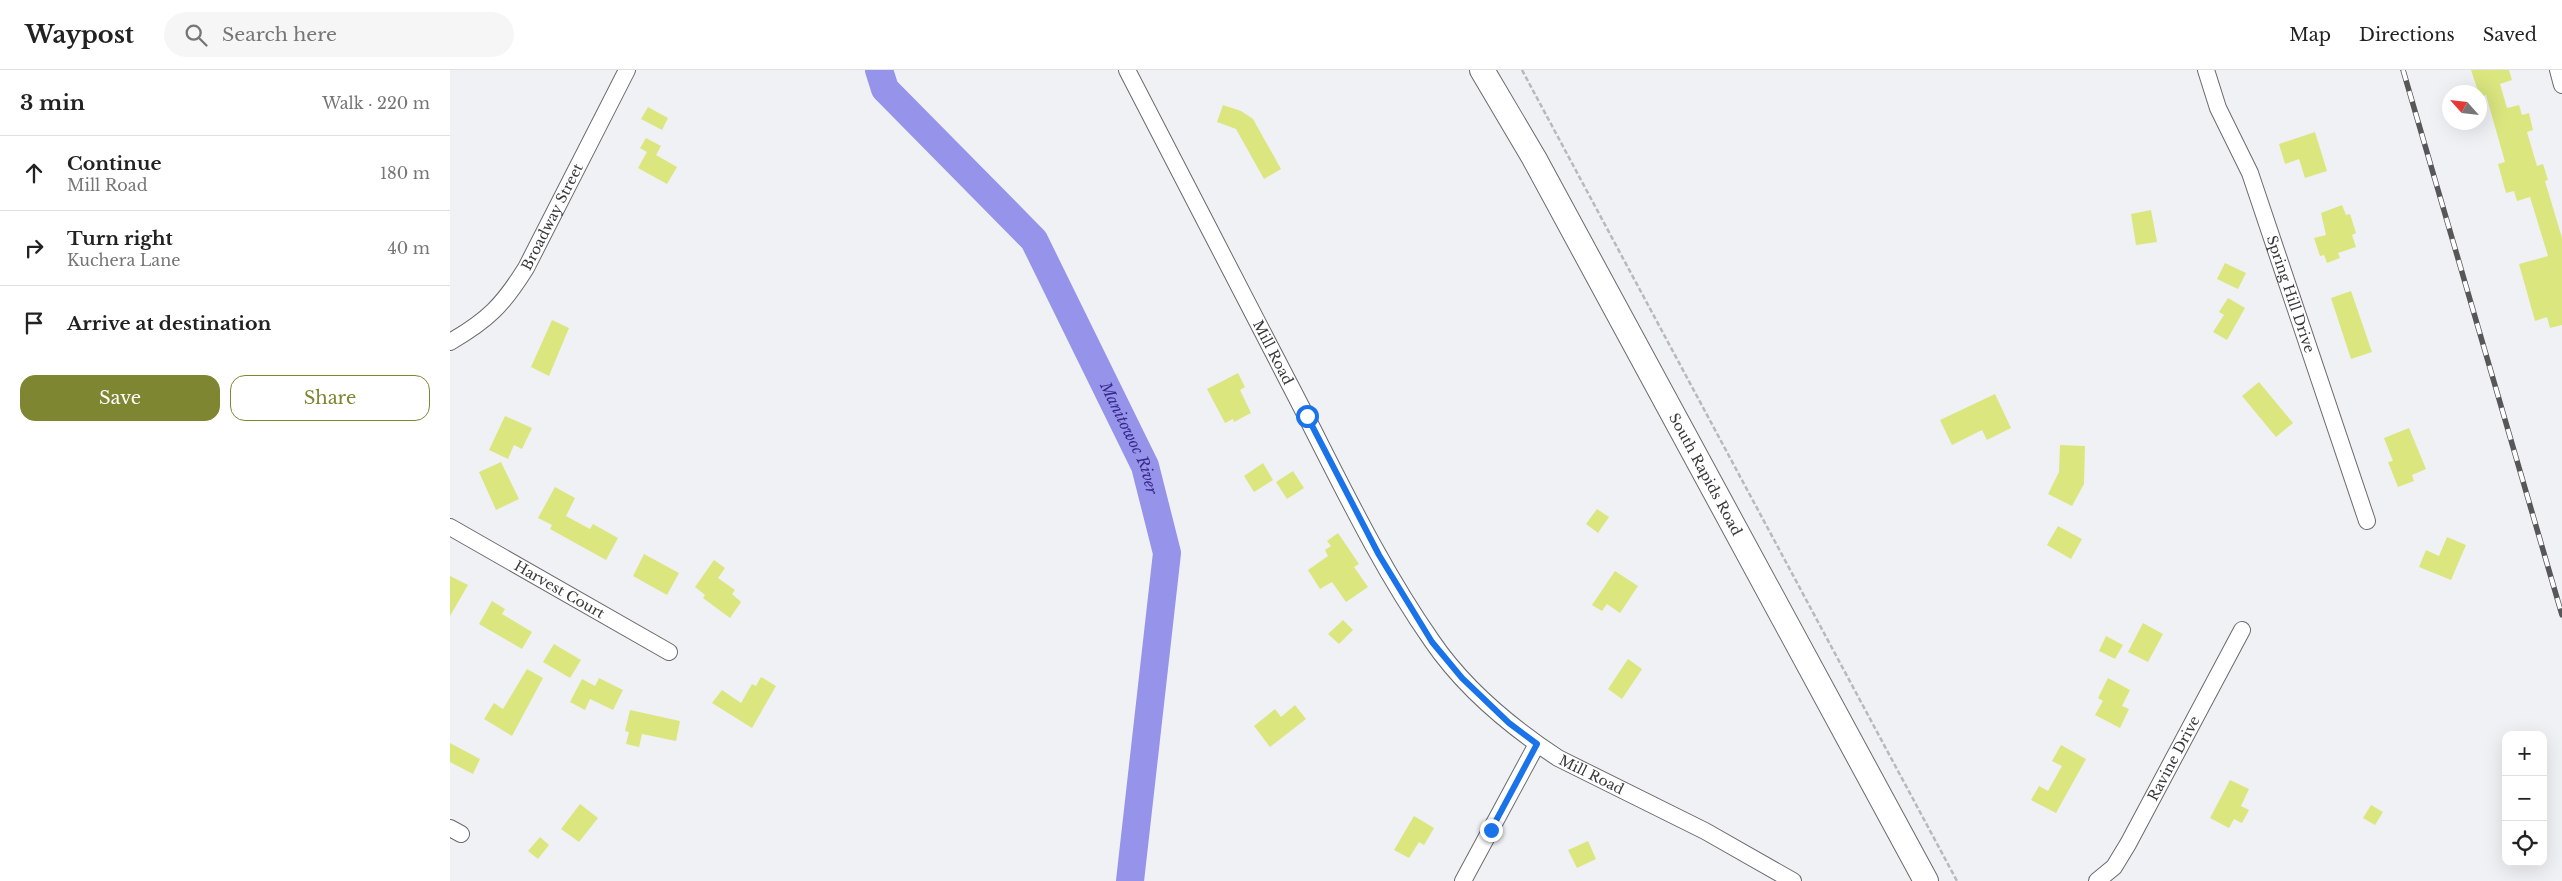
<!DOCTYPE html>
<meta charset="utf-8">
<style>
:root{--surface:#fff;--page:#f6f6f6;--text:#222;--muted:#767676;--line:#e0e0e0;--accent:#7f8632}
body{margin:0;font-family:"Libre Baskerville",serif;background:var(--page);color:var(--text)}
.controls{position:absolute;right:15px;bottom:15px;display:grid;overflow:hidden;border-radius:10px;box-shadow:0 5px 20px #0002}
.controls button{width:45px;height:45px;display:grid;place-items:center;padding:0;border:0;border-bottom:1px solid var(--line);background:var(--surface);color:var(--text);font:25px sans-serif}
.compass{position:absolute;left:1992px;top:15px;width:45px;height:45px;border-radius:50%;background:var(--surface);box-shadow:0 5px 20px #0002;rotate:297deg}
.stop{position:absolute;width:15px;height:15px;margin:-11px;border:4px solid #1a73e8;border-radius:50%;background:#fff}
.stop.end{background:#1a73e8;border-color:#fff;box-shadow:0 1px 5px #0008}
.list{margin:0;padding:0;list-style:none}
h2{display:flex;justify-content:space-between;align-items:center;height:65px;margin:0;padding:0 20px;font-size:21px}
h2 small{font-size:16px;font-weight:400;color:var(--muted)}
.list li{display:grid;grid-template-columns:32px 1fr auto;gap:15px;align-items:center;box-sizing:border-box;height:75px;padding:0 20px;border-top:1px solid var(--line)}
.list b{display:block;font-size:19px;white-space:nowrap}
.list p{margin:0;font-size:16px;white-space:nowrap;color:var(--muted)}
.list em{font-size:16px;font-style:normal;color:var(--muted)}
.actions{display:flex;gap:10px;padding:15px 20px}
.actions a{flex:1;padding:11px 0;border:1px solid var(--accent);border-radius:15px;text-align:center;font-size:18px;color:var(--accent)}
.actions .main{background:var(--accent);color:#fff}
.icon{flex:none;width:28px;height:28px;fill:none;stroke:currentColor;stroke-width:2;stroke-linecap:round;stroke-linejoin:round}
.map{position:relative;flex:none;width:2112px;height:811px;overflow:hidden}
header{display:flex;align-items:center;gap:30px;box-sizing:border-box;height:70px;padding:0 25px;background:var(--surface);border-bottom:1px solid var(--line)}
header strong{font-size:24px}
nav{display:flex;gap:28px;margin-inline-start:auto;font-size:18px}
.search{width:350px;height:45px;background:var(--page);display:flex;align-items:center;gap:12px;box-sizing:border-box;padding:0 18px;border-radius:28px;color:var(--muted);font-size:19px}
main{display:flex}
aside{flex:1;background:var(--surface)}
.map>svg:first-child{display:block}
.lines{fill:none;stroke-linecap:round;stroke-linejoin:round}
.river{stroke:#9593ea;stroke-width:28}
.building{fill:#dbe67f}
.street-casing{stroke:#6a6a6e;stroke-width:18}
.secondary-casing{stroke:#6a6a6e;stroke-width:26}
.path{stroke:#b8b9bc;stroke-width:2.5;stroke-dasharray:5 2.5;stroke-linecap:butt}
.street{stroke:#fff;stroke-width:16}
.secondary{stroke:#fff;stroke-width:24}
.rail-casing{stroke:#575759;stroke-width:5.5}
.rail{stroke:#fefefe;stroke-width:4;stroke-dasharray:11;stroke-linecap:butt}
.route{stroke:#1a73e8;stroke-width:6}
.labels{text-anchor:middle;stroke-width:5;stroke-linejoin:round;paint-order:stroke}
.street-label{font-size:14px;fill:#38383a;stroke:#fefefe}
.water-label{font-size:15px;font-style:italic;fill:#39278b;stroke:#fefefe}
</style>
<header>
<strong>Waypost</strong>
<div class="search"><svg class="icon" aria-label="search" viewBox="0 0 24 24"><circle cx="10" cy="10" r="6"/><path d="M15 15l6 6"/></svg>Search here</div>
<nav><a>Map</a><a>Directions</a><a>Saved</a></nav>
</header>
<main>
<aside>
<h2>3 min<small>Walk · 220 m</small></h2>
<ul class="list">
<li><svg class="icon" aria-label="ahead" viewBox="0 0 24 24"><path d="M12 20V5M6 11l6-6 6 6"/></svg><div><b>Continue</b><p>Mill Road</p></div><em>180 m</em></li>
<li><svg class="icon" aria-label="right" viewBox="0 0 24 24"><path d="M7 20v-9h11M14 6l5 5-5 5"/></svg><div><b>Turn right</b><p>Kuchera Lane</p></div><em>40 m</em></li>
<li><svg class="icon" aria-label="arrive" viewBox="0 0 24 24"><path d="M6 21V4h12l-3 4 3 4H6"/></svg><div><b>Arrive at destination</b></div></li>
</ul>
<div class="actions"><a class="main">Save</a><a>Share</a></div>
</aside>
<div class="map">
<svg width="2112" height="811" viewBox="0 0 2112 811">
<rect width="100%" height="100%" fill="#f0f1f5"/>
<g class="lines">
<!-- river -->
<path class="river" id="s1" d="M 429,0 L 435,19 L 584,170 L 695,396 L 717,483 L 680,811"/>
</g>
<!-- building -->
<g class="building">
<polygon points="2021,0 2059,0 2062,10 2050,14 2057,38 2069,35 2072,45 2079,43 2083,60 2077,62 2087,96 2093,94 2098,110 2095,111 2112,168 2112,255 2100,258 2097,247 2085,251 2069,194 2098,186 2080,127 2067,131 2064,121 2056,123 2048,94 2055,92 2036,25 2030,27"/>
<polygon points="773,35 791,41 803,49 831,99 814,109 786,59 767,52"/>
<polygon points="198,37 218,48 212,60 191,49"/>
<polygon points="1865,62 1877,101 1855,108 1849,89 1835,94 1829,74"/>
<polygon points="196,68 211,76 206,85 227,97 217,114 188,98 197,82 190,78"/>
<polygon points="1892,135 1896,145 1900,144 1906,163 1902,165 1906,177 1888,183 1890,188 1877,193 1874,185 1870,186 1864,168 1876,165 1871,143"/>
<polygon points="1701,140 1707,172 1686,175 1681,144"/>
<polygon points="1775,193 1796,203 1788,219 1767,209"/>
<polygon points="1901,221 1922,282 1901,289 1881,228"/>
<polygon points="1778,228 1795,238 1777,270 1763,262 1774,245 1769,242"/>
<polygon points="102,250 119,258 99,306 81,297"/>
<polygon points="788,303 795,317 790,320 801,343 784,352 783,349 775,353 757,319"/>
<polygon points="1809,312 1843,353 1826,367 1792,326"/>
<polygon points="1545,324 1561,358 1537,370 1532,360 1502,375 1490,350"/>
<polygon points="55,346 82,358 72,379 64,375 58,389 39,380"/>
<polygon points="1959,358 1976,399 1962,405 1964,411 1948,417 1938,392 1943,391 1934,368"/>
<polygon points="1610,375 1635,376 1634,414 1622,436 1598,424 1609,402"/>
<polygon points="51,392 69,429 46,440 29,402"/>
<polygon points="813,393 823,410 804,422 794,406"/>
<polygon points="843,401 854,418 837,429 826,412"/>
<polygon points="105,417 125,428 116,446 140,459 143,454 168,468 156,490 100,459 102,455 88,448"/>
<polygon points="1147,439 1159,447 1148,463 1136,454"/>
<polygon points="1608,456 1632,469 1621,489 1597,475"/>
<polygon points="888,463 909,494 904,497 918,517 896,532 882,512 870,519 858,500 878,486 875,480 881,476 877,471"/>
<polygon points="1997,467 2016,475 2001,510 1969,497 1976,480 1989,486"/>
<polygon points="194,484 229,503 217,525 183,506"/>
<polygon points="264,490 275,498 268,508 285,520 282,524 291,532 280,548 253,528 255,525 245,517"/>
<polygon points="1165,501 1188,516 1170,543 1157,534 1152,541 1142,535"/>
<polygon points="0,506 18,515 0,546"/>
<polygon points="42,531 55,539 52,544 82,562 72,579 29,554"/>
<polygon points="893,550 903,560 889,574 878,564"/>
<polygon points="1693,553 1713,564 1698,592 1678,582"/>
<polygon points="1656,566 1673,575 1665,589 1649,581"/>
<polygon points="104,574 131,590 120,608 93,592"/>
<polygon points="1178,589 1192,599 1172,629 1158,619"/>
<polygon points="77,599 93,608 62,666 34,649 44,633 53,639"/>
<polygon points="311,607 326,616 302,658 262,633 272,620 291,633 302,614 306,616"/>
<polygon points="149,608 173,620 163,640 140,629 135,640 120,632 132,609 145,616"/>
<polygon points="1658,608 1680,620 1672,636 1679,639 1670,658 1645,645 1653,631 1648,628"/>
<polygon points="845,635 856,649 820,677 804,656 825,639 831,647"/>
<polygon points="180,640 230,651 226,671 192,664 189,677 176,674 179,662 175,661"/>
<polygon points="0,673 30,689 23,704 0,692"/>
<polygon points="1611,675 1636,689 1606,743 1581,730 1589,716 1598,721 1612,696 1602,691"/>
<polygon points="1780,710 1799,719 1791,736 1799,740 1792,753 1784,749 1779,758 1760,748"/>
<polygon points="130,734 148,748 129,772 111,759"/>
<polygon points="1921,735 1933,742 1925,755 1913,748"/>
<polygon points="964,746 984,758 974,775 969,772 959,788 944,780"/>
<polygon points="90,767 99,775 88,789 78,781"/>
<polygon points="1138,771 1146,789 1127,798 1118,780"/>
</g>
<g class="lines">
<defs>
<g id="street">
<path id="s2" d="M 677,0 C 731,105 786,210 840,315 C 885,401 926,491 982,571 C 1014,618 1061,657 1108,688 L 1255,761 L 1343,811"/>
<path id="s3" d="M 1756,0 L 1768,38 L 1800,103 L 1917,451"/>
<polyline points="2108,0 2112,15"/>
<path id="s4" d="M 0,272 C 38,250 53,235 76,198 L 177,0"/>
<path id="s5" d="M 0,457 L 219,582"/>
<polyline points="0,758 11,764"/>
<polyline points="1013,811 1087,674"/>
<path id="s6" d="M 1647,811 L 1664,797 L 1678,774 L 1792,560"/>
</g>
<g id="secondary">
<path id="s7" d="M 1032,0 L 1084,88 L 1476,811"/>
</g>
</defs>
<!-- street casing -->
<use href="#street" class="street-casing"/>
<!-- secondary casing -->
<use href="#secondary" class="secondary-casing"/>
<!-- path -->
<polyline class="path" points="1072,0 1507,811"/>
<!-- street -->
<use href="#street" class="street"/>
<!-- secondary -->
<use href="#secondary" class="secondary"/>
<defs>
<polyline id="rail" points="1953,0 2112,545"/>
</defs>
<!-- rail casing -->
<use href="#rail" class="rail-casing"/>
<!-- rail -->
<use href="#rail" class="rail"/>
</g>
<g class="lines">
<!-- route -->
<polyline class="route" points="857,346 929,485 982,572 1012,608 1059,653 1087,674 1041,760"/>
</g>
<g class="labels">
<!-- street labels -->
<g class="street-label">
<text dy="5" stroke="none"><textPath href="#s4" startOffset="165">Broadway Street</textPath></text>
<text dy="5" stroke="none"><textPath href="#s3" startOffset="240">Spring Hill Drive</textPath></text>
<text dy="5" stroke="none"><textPath href="#s2" startOffset="318">Mill Road</textPath></text>
<text dy="5" stroke="none"><textPath href="#s7" startOffset="462">South Rapids Road</textPath></text>
<text dy="5" stroke="none"><textPath href="#s5" startOffset="126">Harvest Court</textPath></text>
<text dy="5" stroke="none"><textPath href="#s6" startOffset="146">Ravine Drive</textPath></text>
<text dy="5" stroke="none"><textPath href="#s2" startOffset="858">Mill Road</textPath></text>
</g>
<!-- water labels -->
<g class="water-label">
<text dy="5" stroke="none"><textPath href="#s1" startOffset="452">Manitowoc River</textPath></text>
</g>
</g>
</svg>
<div class="controls">
<button>+</button>
<button>−</button>
<button><svg class="icon" aria-label="locate" viewBox="0 0 24 24"><circle cx="12" cy="12" r="6"/><path d="M12 2v4M12 18v4M2 12h4M18 12h4"/></svg></button>
</div>
<svg class="compass" viewBox="-18 -18 36 36"><path d="M0-13l5 13h-10z" fill="#e53935"/><path d="M0 13l5-13h-10z" fill="#767676"/></svg>
<div class="stop" style="left:857px;top:346px"></div>
<div class="stop end" style="left:1041px;top:760px"></div>
</div>
</main>
